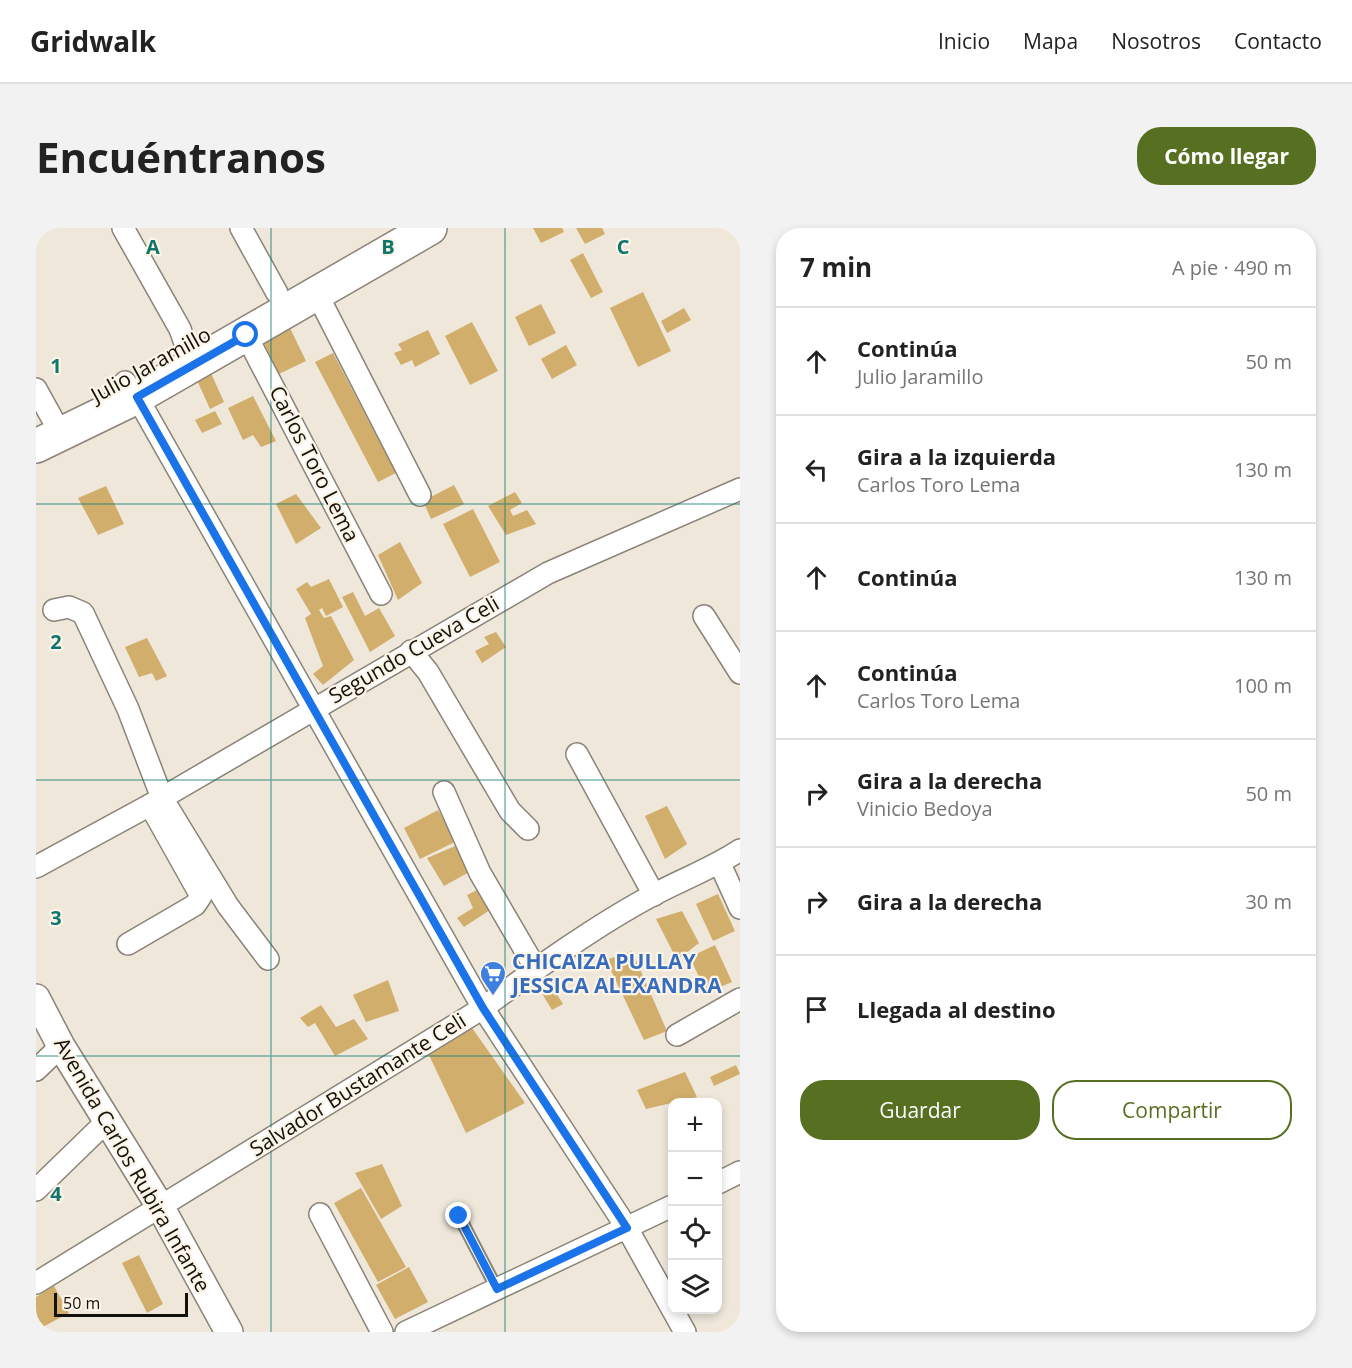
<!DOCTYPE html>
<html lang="es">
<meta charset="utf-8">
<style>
:root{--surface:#fff;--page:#f2f2f2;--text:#222;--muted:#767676;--line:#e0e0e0;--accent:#566f21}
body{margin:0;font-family:"Open Sans",sans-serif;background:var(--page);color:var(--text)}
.controls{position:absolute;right:18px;bottom:18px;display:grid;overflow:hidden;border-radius:12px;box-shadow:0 3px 9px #0003}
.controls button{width:54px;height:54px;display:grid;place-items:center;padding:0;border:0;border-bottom:2px solid var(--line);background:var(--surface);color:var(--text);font:30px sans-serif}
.scale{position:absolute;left:18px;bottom:15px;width:134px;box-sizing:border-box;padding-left:6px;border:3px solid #13110c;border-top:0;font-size:16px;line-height:21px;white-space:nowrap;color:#13110c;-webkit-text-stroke:4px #fcf4e7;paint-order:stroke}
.stop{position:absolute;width:18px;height:18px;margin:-14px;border:4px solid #1a73e8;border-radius:50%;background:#fff}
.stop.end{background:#1a73e8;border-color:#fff;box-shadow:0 2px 6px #0008}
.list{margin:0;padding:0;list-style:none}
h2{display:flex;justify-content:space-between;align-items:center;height:78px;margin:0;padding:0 24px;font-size:26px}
h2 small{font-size:20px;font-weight:400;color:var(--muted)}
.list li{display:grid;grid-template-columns:39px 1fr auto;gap:18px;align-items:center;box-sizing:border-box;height:108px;padding:0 24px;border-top:2px solid var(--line)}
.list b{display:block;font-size:22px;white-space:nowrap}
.list p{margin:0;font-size:20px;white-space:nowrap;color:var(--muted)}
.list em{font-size:20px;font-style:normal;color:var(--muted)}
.actions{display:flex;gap:12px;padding:18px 24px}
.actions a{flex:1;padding:14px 0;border:2px solid var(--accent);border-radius:24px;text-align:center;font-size:21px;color:var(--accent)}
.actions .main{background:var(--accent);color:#fff}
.icon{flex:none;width:33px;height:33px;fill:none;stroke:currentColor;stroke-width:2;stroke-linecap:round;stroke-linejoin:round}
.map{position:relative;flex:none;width:704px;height:1104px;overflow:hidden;border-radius:24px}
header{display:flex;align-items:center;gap:36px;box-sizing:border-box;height:84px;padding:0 30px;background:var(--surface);border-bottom:2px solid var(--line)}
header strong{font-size:28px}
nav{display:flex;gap:33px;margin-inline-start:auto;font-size:21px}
.intro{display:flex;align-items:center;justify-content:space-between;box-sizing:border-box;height:144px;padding:0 36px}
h1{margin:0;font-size:42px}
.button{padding:15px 27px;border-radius:24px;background:var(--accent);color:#fff;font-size:21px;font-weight:700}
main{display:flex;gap:36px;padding:0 36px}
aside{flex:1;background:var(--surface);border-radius:24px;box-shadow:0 3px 9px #0003}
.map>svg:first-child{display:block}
.building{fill:#d2ae6c}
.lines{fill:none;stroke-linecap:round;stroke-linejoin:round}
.service-casing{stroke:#8a8377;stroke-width:14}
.minor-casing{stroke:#8a8377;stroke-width:24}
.tertiary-casing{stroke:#8a8377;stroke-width:30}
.primary-casing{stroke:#8a8377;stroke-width:36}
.service{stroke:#fff;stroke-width:10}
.minor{stroke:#fff;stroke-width:21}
.tertiary{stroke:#fff;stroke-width:27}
.primary{stroke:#fff;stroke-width:33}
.route{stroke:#1a73e8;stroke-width:8}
.grid{fill:none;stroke:#0f766e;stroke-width:1.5;stroke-opacity:0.55}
.labels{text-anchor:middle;stroke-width:4.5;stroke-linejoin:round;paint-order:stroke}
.street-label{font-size:21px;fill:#13110c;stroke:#fcf4e7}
.shop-label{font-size:21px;font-weight:bold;fill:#366cbe;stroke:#fcf4e7;text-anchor:start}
.grid-label{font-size:20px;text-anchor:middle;font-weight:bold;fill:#0f766e;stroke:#fcf4e7;stroke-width:4.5;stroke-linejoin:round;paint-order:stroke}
</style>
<header>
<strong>Gridwalk</strong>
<nav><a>Inicio</a><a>Mapa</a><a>Nosotros</a><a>Contacto</a></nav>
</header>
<div class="intro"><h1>Encuéntranos</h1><a class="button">Cómo llegar</a></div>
<main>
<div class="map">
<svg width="704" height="1104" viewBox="0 0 704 1104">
<rect width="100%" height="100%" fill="#efe7da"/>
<!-- building -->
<g class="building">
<polygon points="497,0 526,0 528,4 505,15"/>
<polygon points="540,0 566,0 569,6 549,16"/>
<polygon points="547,25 567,64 555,70 534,32"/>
<polygon points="607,64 635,123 602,139 574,80"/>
<polygon points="505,76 520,105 493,118 479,89"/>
<polygon points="648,80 655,92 631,105 625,93"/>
<polygon points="436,94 462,143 434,157 409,108"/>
<polygon points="254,100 270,133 243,146 227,113"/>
<polygon points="392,102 404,126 379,139 376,132 365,137 358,125 366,122 362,116"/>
<polygon points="530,117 541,137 516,151 505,131"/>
<polygon points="297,125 360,245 342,254 279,134"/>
<polygon points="174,143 188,174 174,181 160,150"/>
<polygon points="217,168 240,213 225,219 217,207 207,212 192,180"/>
<polygon points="179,183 186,196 166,205 159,192"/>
<polygon points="418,257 428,276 395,291 387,273"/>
<polygon points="70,258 88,296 62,307 42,270"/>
<polygon points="479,264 486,275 474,282 477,288 491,282 500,296 470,307 452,278"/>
<polygon points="260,266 285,300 260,316 240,276"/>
<polygon points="437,281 464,334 434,349 407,296"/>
<polygon points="364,314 386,355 362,372 342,327"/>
<polygon points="293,351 307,379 290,388 286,380 283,382 288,390 295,388 318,432 287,457 277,446 287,438 269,390 275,386 260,361 271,354 275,359"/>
<polygon points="317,364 329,388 343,380 359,408 334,424 306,369"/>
<polygon points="460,404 470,419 446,435 439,423 453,416 448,409"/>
<polygon points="111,410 131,448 120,453 116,445 103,449 89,419"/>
<polygon points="631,578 651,616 629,631 609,588"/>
<polygon points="402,582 421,613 384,631 368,600"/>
<polygon points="424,616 437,642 408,658 391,630"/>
<polygon points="441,662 454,682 428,699 421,690 437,680 431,667"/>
<polygon points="682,666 699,703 677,713 660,676"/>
<polygon points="646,683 663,715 641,732 620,691"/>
<polygon points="679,717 696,754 670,765 654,729"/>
<polygon points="596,723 631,803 608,812 570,732"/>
<polygon points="352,752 363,783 330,794 317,767"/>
<polygon points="515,757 527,776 516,782 505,764"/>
<polygon points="285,777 300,799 318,791 332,811 299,828 279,795 272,799 264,790"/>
<polygon points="434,797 489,875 430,905 392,825"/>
<polygon points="700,837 704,846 678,858 674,849"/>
<polygon points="649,844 661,869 610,881 601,862"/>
<polygon points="346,936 366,978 345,991 319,945"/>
<polygon points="325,960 370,1039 342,1054 298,975"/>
<polygon points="103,1027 127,1076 111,1085 86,1035"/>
<polygon points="373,1039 392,1074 359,1091 340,1057"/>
<polygon points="18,1058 33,1085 3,1101 0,1094 0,1069"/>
</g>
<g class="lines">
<defs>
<polyline id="service" points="423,988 461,1061"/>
<g id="minor">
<polyline points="87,0 144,101 150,118"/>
<polyline points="205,0 241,65"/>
<polyline points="280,64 384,267"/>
<polyline points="210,107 345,366"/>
<polyline points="89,154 101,169 447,780 591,1000 649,1104"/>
<polyline points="0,161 16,190"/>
<polyline points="18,382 33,379 47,385 92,481 126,570 192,678 232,731"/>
<polyline points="668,388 704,445"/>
<polyline points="375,423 392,444 474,583 492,601"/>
<polyline points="541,526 618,667"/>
<polyline points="408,564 444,645 500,741"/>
<polyline points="684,636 704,680"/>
<polyline points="0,639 114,577 512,345 704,261"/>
<polyline points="92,716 159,677 165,668 114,577"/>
<polyline points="641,807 704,771"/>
<polyline points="0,842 25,818"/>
<polyline points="682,955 704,944"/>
<polyline points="0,962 71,893"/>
<polyline points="284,986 346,1104"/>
<path d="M 0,1055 L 447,780 C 500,741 560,697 619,666 C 647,651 677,640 704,622"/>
<polyline points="370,1104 636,978"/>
</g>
<polyline id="tertiary" points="0,770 25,818 125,980 193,1104"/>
<polyline id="primary" points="0,218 101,169 394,0"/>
</defs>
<!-- service casing -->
<use href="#service" class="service-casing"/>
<!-- minor casing -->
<use href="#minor" class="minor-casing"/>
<!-- tertiary casing -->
<use href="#tertiary" class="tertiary-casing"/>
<!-- primary casing -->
<use href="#primary" class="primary-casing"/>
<!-- service -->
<use href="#service" class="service"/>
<!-- minor -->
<use href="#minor" class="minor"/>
<!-- tertiary -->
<use href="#tertiary" class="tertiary"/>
<!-- primary -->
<use href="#primary" class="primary"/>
</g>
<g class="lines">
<!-- route -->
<polyline class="route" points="210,107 101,169 447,780 591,1000 461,1061 423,988"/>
</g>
<!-- grid -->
<path class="grid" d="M 235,0 L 235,1104M 469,0 L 469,1104M 0,276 L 704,276M 0,552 L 704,552M 0,828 L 704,828"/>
<!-- icons -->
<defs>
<symbol id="supermarket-pin" viewBox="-11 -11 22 30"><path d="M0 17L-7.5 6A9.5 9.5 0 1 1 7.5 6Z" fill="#3f7fe0" stroke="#fcf4e7"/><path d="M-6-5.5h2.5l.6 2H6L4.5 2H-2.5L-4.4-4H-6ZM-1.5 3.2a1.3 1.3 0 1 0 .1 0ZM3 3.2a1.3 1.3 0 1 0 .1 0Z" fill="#fff"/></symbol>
</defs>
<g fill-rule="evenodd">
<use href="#supermarket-pin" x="442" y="731" width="30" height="40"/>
</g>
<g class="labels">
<!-- street labels -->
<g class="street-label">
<text transform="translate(115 137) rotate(-29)" y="7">Julio Jaramillo</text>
<text transform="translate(278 236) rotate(63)" y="7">Carlos Toro Lema</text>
<text transform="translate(378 422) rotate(-30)" y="7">Segundo Cueva Celi</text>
<text transform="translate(322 857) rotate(-32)" y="7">Salvador Bustamante Celi</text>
<text transform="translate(96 937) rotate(60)" y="7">Avenida Carlos Rubira Infante</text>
</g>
<!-- shop labels -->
<g class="shop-label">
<text x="476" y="741">CHICAIZA PULLAY<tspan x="476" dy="24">JESSICA ALEXANDRA</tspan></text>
</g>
</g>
<g class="grid-label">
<text x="117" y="26">A</text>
<text x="352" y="26">B</text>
<text x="587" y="26">C</text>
<text x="20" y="145">1</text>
<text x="20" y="421">2</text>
<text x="20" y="697">3</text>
<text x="20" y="973">4</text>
</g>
</svg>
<div class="controls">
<button>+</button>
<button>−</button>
<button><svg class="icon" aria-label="locate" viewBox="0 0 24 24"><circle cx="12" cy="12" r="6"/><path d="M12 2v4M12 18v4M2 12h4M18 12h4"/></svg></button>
<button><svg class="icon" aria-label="layers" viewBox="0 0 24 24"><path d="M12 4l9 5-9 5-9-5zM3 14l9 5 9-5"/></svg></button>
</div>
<div class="scale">50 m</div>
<div class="stop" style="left:210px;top:107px"></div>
<div class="stop end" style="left:423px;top:988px"></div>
</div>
<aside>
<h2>7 min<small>A pie · 490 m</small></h2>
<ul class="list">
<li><svg class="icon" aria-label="ahead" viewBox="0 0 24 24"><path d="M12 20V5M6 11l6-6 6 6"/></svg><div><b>Continúa</b><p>Julio Jaramillo</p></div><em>50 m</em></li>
<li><svg class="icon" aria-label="left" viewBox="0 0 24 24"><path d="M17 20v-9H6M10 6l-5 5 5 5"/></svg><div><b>Gira a la izquierda</b><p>Carlos Toro Lema</p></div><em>130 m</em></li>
<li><svg class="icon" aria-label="ahead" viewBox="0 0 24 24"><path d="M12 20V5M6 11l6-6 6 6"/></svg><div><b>Continúa</b></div><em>130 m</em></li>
<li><svg class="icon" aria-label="ahead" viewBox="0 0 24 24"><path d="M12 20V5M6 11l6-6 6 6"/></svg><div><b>Continúa</b><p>Carlos Toro Lema</p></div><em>100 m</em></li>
<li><svg class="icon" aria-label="right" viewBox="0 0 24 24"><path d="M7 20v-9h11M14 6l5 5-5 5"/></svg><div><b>Gira a la derecha</b><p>Vinicio Bedoya</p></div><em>50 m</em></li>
<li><svg class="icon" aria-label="right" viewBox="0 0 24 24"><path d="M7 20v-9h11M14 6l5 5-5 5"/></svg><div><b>Gira a la derecha</b></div><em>30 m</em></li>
<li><svg class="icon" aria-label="arrive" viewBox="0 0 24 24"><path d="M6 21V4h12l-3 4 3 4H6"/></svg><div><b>Llegada al destino</b></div></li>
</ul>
<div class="actions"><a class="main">Guardar</a><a>Compartir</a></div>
</aside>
</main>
